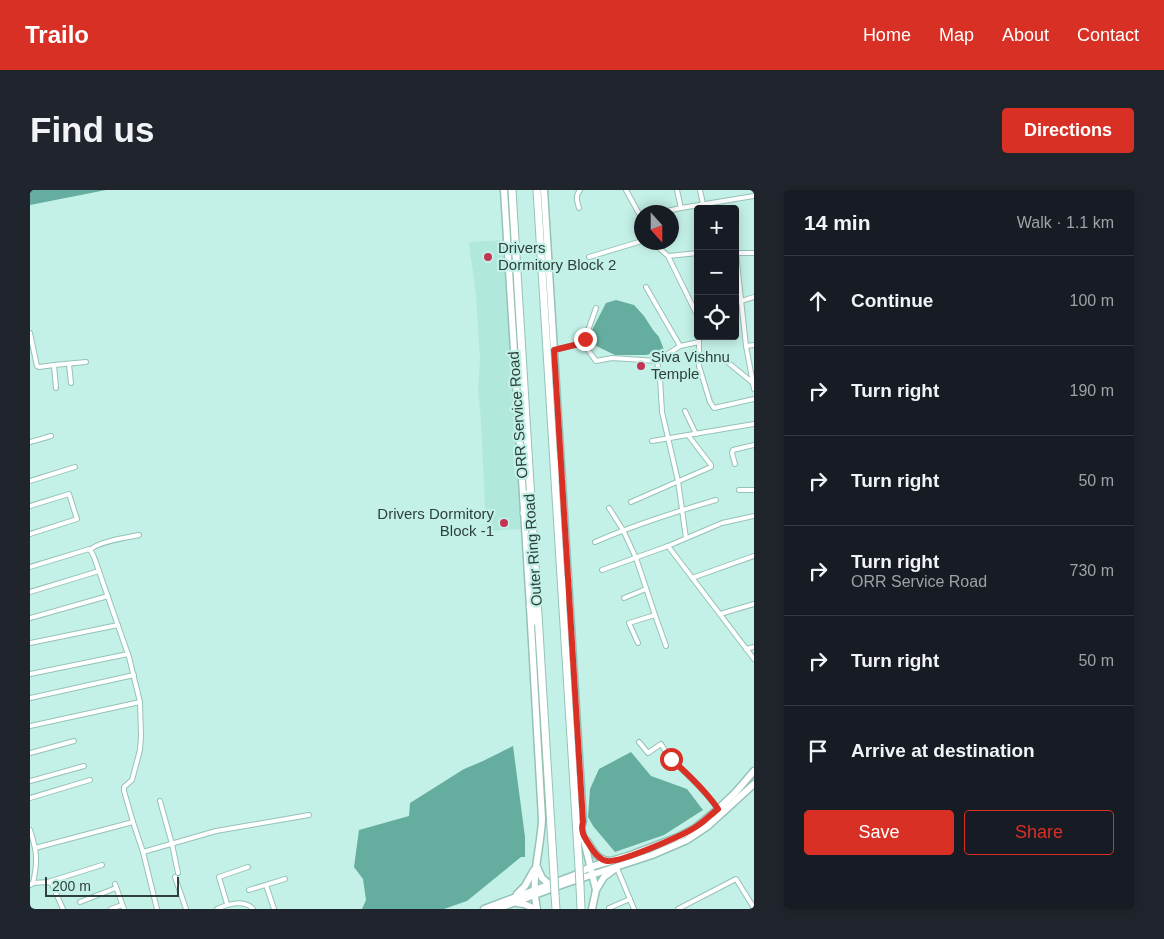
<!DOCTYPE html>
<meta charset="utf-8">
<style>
:root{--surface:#171b24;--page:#20242c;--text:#f1f3f6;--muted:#9ea1a6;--line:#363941;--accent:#d93025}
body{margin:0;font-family:Arial,sans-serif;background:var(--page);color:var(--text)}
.controls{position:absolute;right:15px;top:15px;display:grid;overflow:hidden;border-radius:5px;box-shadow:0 2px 12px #0003}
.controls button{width:45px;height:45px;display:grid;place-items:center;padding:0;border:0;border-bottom:1px solid var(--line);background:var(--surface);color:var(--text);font:25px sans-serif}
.compass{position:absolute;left:604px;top:15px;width:45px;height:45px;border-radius:50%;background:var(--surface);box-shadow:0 2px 12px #0003;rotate:159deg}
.scale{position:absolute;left:15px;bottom:12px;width:134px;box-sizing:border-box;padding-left:5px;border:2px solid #2d403c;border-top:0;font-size:14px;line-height:18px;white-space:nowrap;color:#2d403c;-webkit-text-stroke:4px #c4f1e7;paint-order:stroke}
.stop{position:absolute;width:15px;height:15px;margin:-11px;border:4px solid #d93025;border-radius:50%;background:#fff}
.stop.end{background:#d93025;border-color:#fff;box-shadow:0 1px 5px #0008}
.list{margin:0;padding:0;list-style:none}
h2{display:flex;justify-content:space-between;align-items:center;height:65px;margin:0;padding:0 20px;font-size:21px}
h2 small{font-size:16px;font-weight:400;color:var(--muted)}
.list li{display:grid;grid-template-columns:32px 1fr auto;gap:15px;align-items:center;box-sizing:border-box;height:90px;padding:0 20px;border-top:1px solid var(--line)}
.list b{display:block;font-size:19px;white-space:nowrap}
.list p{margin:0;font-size:16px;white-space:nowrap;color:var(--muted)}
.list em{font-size:16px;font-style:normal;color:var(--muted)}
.actions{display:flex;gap:10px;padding:15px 20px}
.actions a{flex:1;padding:11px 0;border:1px solid var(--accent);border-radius:5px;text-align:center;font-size:18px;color:var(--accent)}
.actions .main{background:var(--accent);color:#fff}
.icon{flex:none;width:28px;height:28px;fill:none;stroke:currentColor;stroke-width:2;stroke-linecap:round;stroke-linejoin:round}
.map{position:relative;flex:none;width:724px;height:719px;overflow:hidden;border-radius:5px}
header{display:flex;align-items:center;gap:30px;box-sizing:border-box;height:70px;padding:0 25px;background:var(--accent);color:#fff}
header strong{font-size:24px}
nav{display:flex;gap:28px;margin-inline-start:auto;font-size:18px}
.intro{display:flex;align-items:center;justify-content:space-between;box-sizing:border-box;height:120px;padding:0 30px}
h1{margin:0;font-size:35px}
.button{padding:12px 22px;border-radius:5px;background:var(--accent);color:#fff;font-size:18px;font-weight:700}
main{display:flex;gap:30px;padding:0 30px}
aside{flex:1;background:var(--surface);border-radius:5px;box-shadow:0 2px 12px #0003}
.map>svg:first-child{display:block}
.built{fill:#b1e8dc}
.water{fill:#65ad9f}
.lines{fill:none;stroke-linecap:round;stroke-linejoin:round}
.street-casing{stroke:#95c2b8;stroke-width:6}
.primary-casing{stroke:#95c2b8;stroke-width:9}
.highway-casing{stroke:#95c2b8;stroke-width:9}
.street{stroke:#fff;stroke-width:4}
.primary{stroke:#fff;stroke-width:6}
.highway{stroke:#fff;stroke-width:7}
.highway-bridge-casing{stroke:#95c2b8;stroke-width:9;stroke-linecap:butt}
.highway-bridge{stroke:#fff;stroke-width:7}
.route{stroke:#d93025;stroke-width:6}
.poi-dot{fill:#c43455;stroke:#c4f1e7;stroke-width:2}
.labels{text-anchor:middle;stroke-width:4.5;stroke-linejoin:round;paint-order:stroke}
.poi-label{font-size:15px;fill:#2d403c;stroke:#c4f1e7;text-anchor:start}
.street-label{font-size:15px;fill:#2d403c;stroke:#c4f1e7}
</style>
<header>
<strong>Trailo</strong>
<nav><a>Home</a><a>Map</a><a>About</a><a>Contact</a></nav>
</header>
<div class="intro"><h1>Find us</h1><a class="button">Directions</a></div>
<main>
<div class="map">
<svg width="724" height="719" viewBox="0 0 724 719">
<rect width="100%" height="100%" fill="#c4f1e7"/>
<!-- built -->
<polygon class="built" points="474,50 491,339 456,341 451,230 448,200 450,169 446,104 439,54 440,52"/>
<!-- water -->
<g class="water">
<polygon points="0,0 76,0 0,15"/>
<polygon points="586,110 604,115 614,126 623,140 629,147 634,160 616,165 585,165 562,154 562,140 576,113"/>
<polygon points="483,556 495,647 495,667 491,667 437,711 414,719 332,719 336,710 333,689 324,677 329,640 379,626 380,613 434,579 453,571"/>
<polygon points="601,562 621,586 657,599 673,620 634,645 585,662 563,636 558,627 560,599 569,579"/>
</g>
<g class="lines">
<defs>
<g id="street">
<polyline points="596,0 612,29"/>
<polyline points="647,0 651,18"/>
<polyline points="670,0 673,14"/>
<path d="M 549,18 C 547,11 545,6 550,0"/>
<polyline points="632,22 651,18 724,6"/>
<polyline points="625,52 629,58 638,66 668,127"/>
<polyline points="705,63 724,63"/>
<polyline points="706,63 716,156 724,199"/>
<polyline points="638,66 668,63"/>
<polyline points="559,67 612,51"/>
<polyline points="616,97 650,156 627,171 630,188 632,222 648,291 656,348"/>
<polyline points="705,113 724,107"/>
<polyline points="0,143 7,176 9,177 24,175 56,172"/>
<polyline points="669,146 669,176 680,212 684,218 724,209"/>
<polyline points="553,153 566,171 582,168 627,171"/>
<polyline points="553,153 555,149 566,118"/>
<polyline points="650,156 669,152"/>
<polyline points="716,156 724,155"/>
<polyline points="524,160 553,153"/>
<polyline points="669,164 695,170 723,193"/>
<polyline points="39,174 41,193"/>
<polyline points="24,175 26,198"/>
<polyline points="655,221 666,244"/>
<polyline points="622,251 724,234"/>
<polyline points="0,252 21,246"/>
<polyline points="705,274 702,263 703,260 724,255"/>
<polyline points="0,291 45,277"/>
<polyline points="709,300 724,300"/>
<polyline points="601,312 681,277 681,275 658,245"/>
<polyline points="0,316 39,304 47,329 0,344"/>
<polyline points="579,318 593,340 606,368 625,425 599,433 608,453"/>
<path d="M 565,352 C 604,335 645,322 686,310"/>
<polyline points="638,356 724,469"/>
<path d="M 60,360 C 69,351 96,348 109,345"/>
<polyline points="0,377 59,359 61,361 64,367 99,467 110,512 111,546 110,560 102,590 94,597 94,601 103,632"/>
<polyline points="572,380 638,356 692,333 724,326"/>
<polyline points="662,388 724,366"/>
<polyline points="0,402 69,381"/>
<polyline points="594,408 616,399"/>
<polyline points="690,424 724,414"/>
<polyline points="625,425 636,456"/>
<polyline points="0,428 78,406"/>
<polyline points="0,453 88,435"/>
<polyline points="716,459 724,457"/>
<polyline points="0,484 98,464"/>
<polyline points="0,508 104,485"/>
<polyline points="0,536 110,512"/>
<path d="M 609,552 L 618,563 L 631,554 C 635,560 638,566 642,570 C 658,586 675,600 688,619"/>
<polyline points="0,563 44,551"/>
<polyline points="0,591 54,576"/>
<polyline points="0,608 60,590"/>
<polyline points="130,611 142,654 148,683"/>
<path d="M 0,640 C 7,661 8,671 3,693 L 0,695"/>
<polyline points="5,658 103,632 113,662 127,719"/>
<polyline points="113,662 186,641 279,625"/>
<polyline points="587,678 604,719"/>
<polyline points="145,687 156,719"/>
<polyline points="18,692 72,675"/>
<polyline points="3,693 18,692 22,694 33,719"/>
<polyline points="85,694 94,719"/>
<polyline points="236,695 244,719"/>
<polyline points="219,700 255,689"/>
<polyline points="50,712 86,698"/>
<polyline points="197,714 189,687 218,677"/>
<polyline points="579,718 600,709"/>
<polyline points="81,719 92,715"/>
<path d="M 187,719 C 197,714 215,709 223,719"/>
<polyline points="648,719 706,689 724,718"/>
</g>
<g id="primary">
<path d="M 474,0 L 500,417 L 512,629 C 511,658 500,689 507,719"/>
<polyline points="514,0 553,631 551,638 566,700 562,719"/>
<path d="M 557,651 C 563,660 567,670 579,671"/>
<polyline points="507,677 512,688 519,694"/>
<polyline points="566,700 574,687 586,678"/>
<polyline points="487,704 495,696 504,680"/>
<polyline points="487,713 494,714 505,719"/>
<polyline points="454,719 545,685 560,677 598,666 648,647 665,638 688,619 705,603 724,581"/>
<polyline points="467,719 534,694 622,665 657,650 678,636 724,594"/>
</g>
<g id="highway">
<polyline points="482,0 524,686"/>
<polyline points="507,0 549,677"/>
<polyline points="526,273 532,289"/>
<polyline points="494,323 497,304"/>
<polyline points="534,404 538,387"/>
<polyline points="500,417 505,431"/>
<polyline points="550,696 551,719"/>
<polyline points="525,705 526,719"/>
</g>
</defs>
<!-- street casing -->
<use href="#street" class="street-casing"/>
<!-- primary casing -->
<use href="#primary" class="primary-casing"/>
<!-- highway casing -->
<use href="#highway" class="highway-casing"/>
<!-- street -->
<use href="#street" class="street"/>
<!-- primary -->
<use href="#primary" class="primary"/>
<!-- highway -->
<use href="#highway" class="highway"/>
<defs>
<g id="highway-bridge">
<polyline points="549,677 550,696"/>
<polyline points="524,686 525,705"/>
</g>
</defs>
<!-- highway-bridge casing -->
<use href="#highway-bridge" class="highway-bridge-casing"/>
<!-- highway-bridge -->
<use href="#highway-bridge" class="highway-bridge"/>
</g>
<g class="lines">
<!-- route -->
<path class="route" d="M 555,149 L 553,153 L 524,160 L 553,632 C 550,642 555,648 560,656 C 564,662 569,670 577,671 C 590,673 651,646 664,638 C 673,633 680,625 688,619 C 675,600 658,584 641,569"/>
</g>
<!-- markers -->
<g class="poi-dot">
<circle cx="458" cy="67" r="5"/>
<circle cx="611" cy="176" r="5"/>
<circle cx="474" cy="333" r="5"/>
</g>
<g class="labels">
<!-- poi labels -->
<g class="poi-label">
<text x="468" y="63">Drivers<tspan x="468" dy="17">Dormitory Block 2</tspan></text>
<text x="621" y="172">Siva Vishnu<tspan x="621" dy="17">Temple</tspan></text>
<text x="464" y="329" text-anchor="end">Drivers Dormitory<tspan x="464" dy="17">Block -1</tspan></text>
</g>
<!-- street labels -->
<g class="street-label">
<text transform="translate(488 225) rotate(-94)" y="5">ORR Service Road</text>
<text transform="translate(503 360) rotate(-94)" y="5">Outer Ring Road</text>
</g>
</g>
</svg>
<div class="controls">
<button>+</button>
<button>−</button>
<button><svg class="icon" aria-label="locate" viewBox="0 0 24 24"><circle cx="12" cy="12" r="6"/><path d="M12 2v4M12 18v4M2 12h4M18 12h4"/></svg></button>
</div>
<svg class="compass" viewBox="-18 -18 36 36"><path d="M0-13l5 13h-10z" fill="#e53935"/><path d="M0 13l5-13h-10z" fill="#9ea1a6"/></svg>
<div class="scale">200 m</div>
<div class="stop" style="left:641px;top:569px"></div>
<div class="stop end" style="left:555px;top:149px"></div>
</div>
<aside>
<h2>14 min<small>Walk · 1.1 km</small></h2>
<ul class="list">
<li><svg class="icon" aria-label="ahead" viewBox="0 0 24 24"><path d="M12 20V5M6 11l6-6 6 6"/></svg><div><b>Continue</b></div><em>100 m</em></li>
<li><svg class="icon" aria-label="right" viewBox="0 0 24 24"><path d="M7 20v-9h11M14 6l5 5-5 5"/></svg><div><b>Turn right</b></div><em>190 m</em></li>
<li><svg class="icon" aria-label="right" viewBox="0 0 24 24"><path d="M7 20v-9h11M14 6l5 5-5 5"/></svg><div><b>Turn right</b></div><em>50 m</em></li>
<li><svg class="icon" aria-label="right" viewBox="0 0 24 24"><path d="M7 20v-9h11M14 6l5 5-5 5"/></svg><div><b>Turn right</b><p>ORR Service Road</p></div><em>730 m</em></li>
<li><svg class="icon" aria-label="right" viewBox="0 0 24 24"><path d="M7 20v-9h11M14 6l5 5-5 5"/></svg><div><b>Turn right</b></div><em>50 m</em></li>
<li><svg class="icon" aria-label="arrive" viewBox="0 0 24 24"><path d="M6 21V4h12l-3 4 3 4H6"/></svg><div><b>Arrive at destination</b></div></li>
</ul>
<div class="actions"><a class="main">Save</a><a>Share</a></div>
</aside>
</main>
